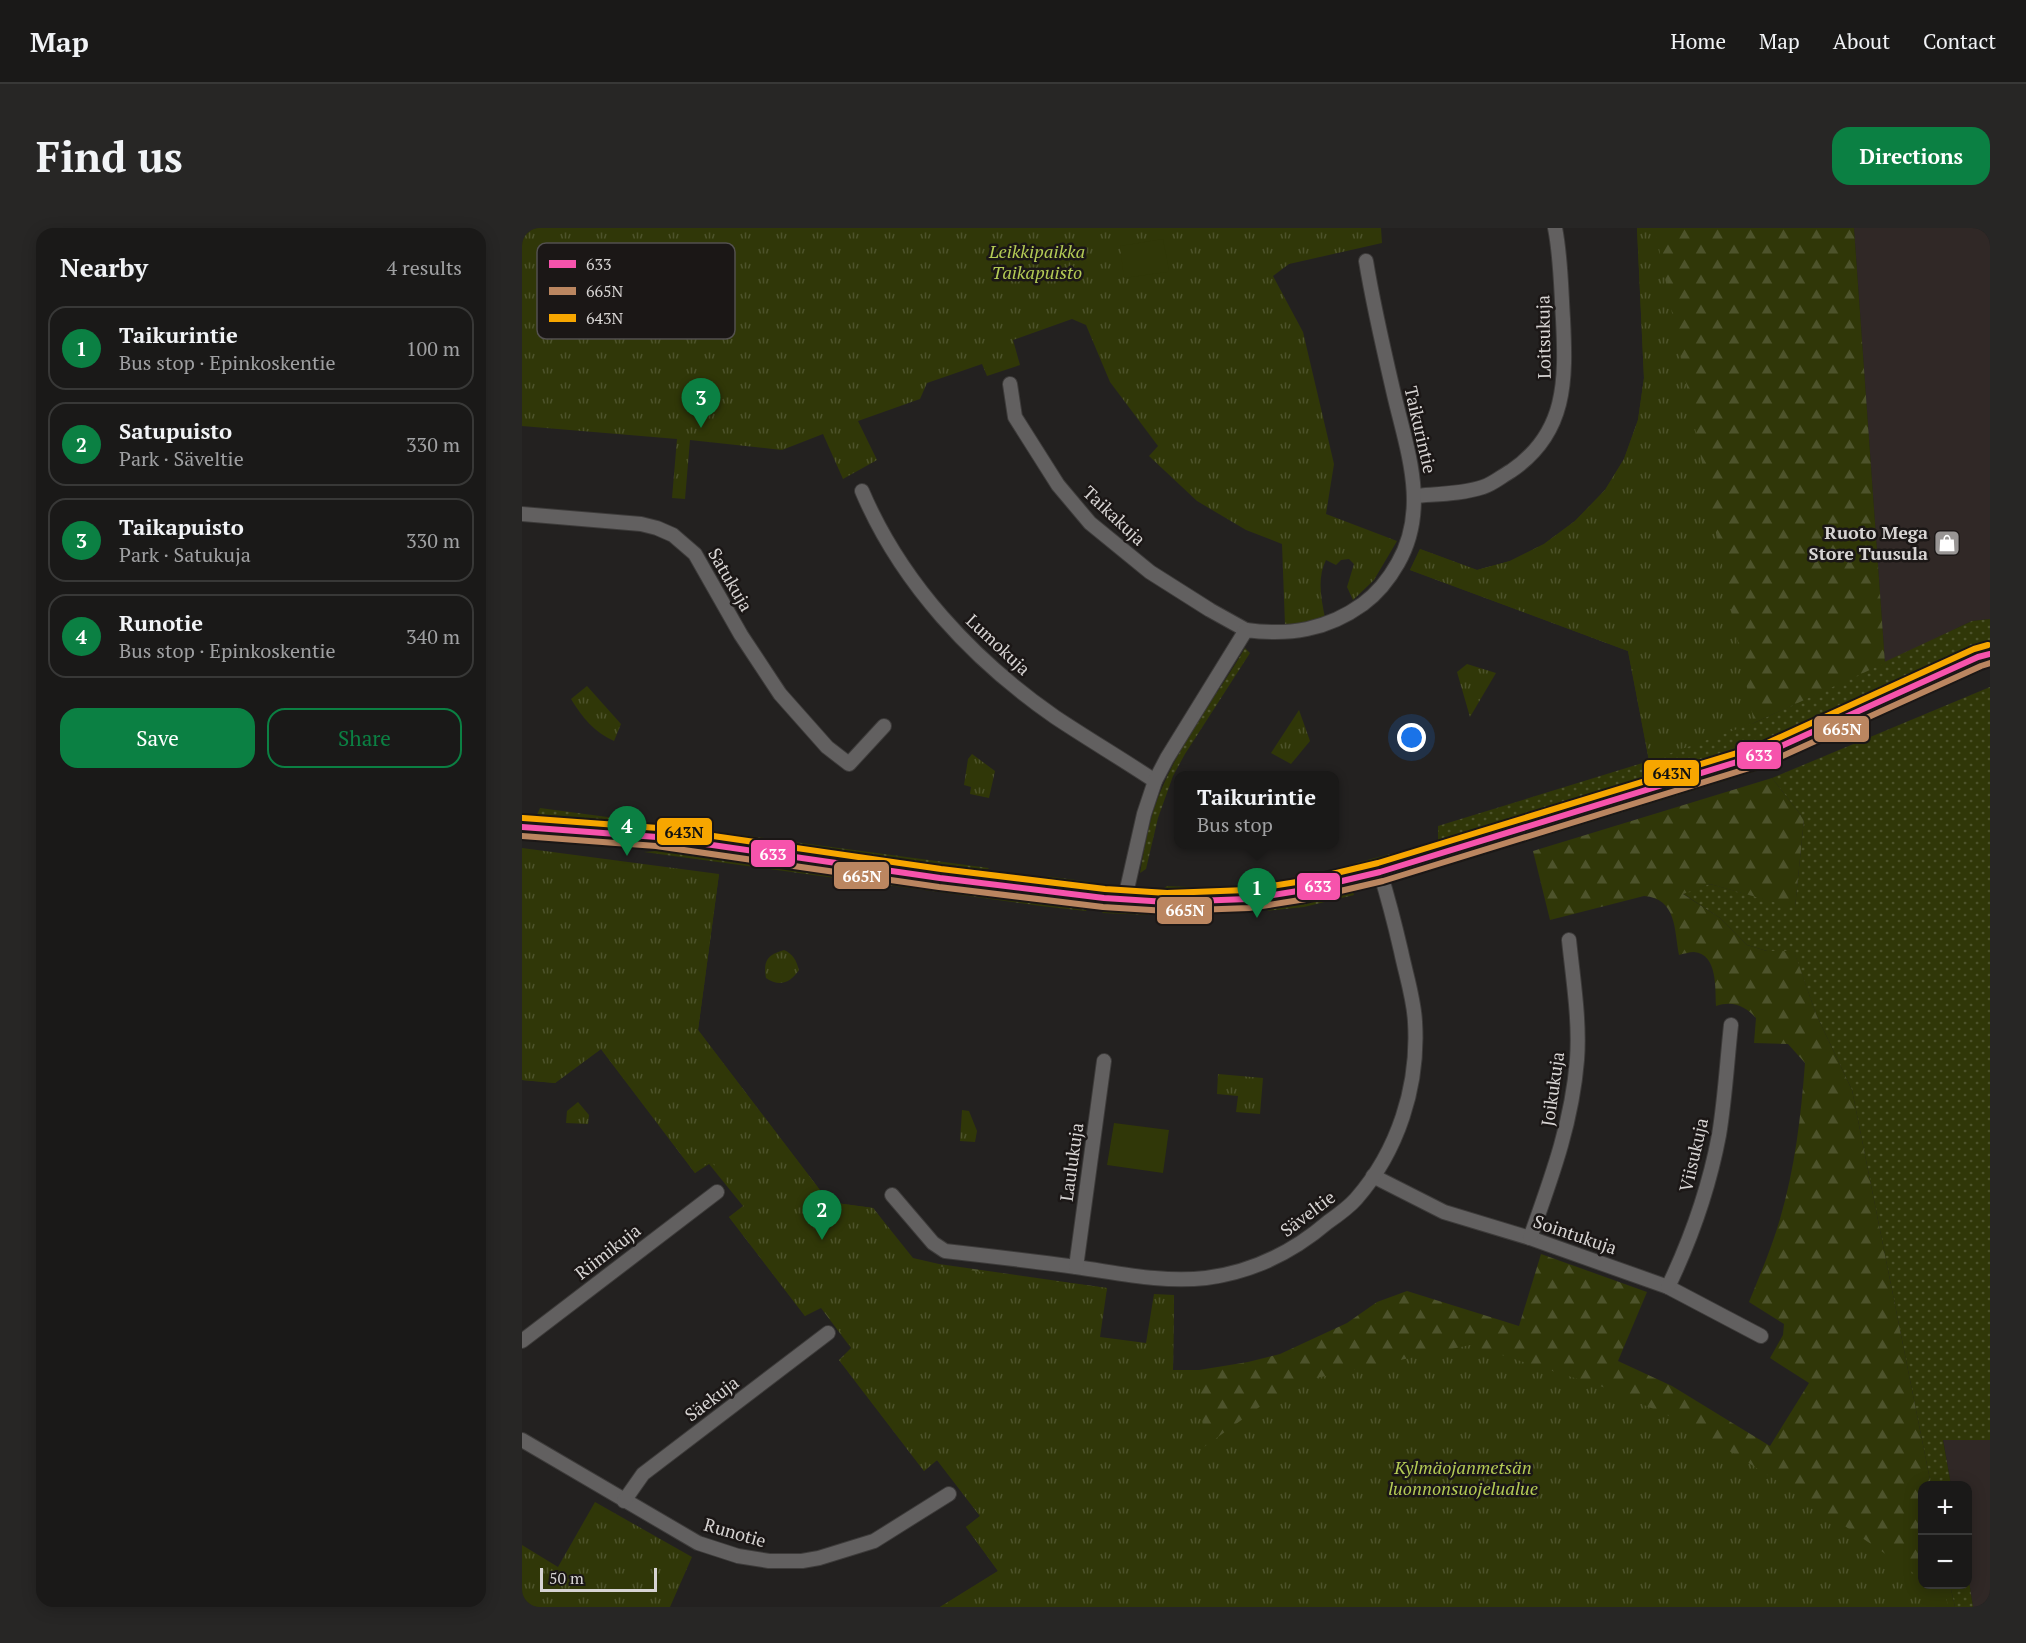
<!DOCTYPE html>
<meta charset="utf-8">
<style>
:root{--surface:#1a1918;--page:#272625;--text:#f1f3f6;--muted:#9fa0a2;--line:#383837;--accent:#0b8043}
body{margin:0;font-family:"PT Serif",serif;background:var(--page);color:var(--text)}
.controls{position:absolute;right:18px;bottom:18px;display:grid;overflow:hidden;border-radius:12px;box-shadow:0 3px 15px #0003}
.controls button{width:54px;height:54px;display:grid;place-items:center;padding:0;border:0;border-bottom:2px solid var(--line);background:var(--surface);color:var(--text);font:30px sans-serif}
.scale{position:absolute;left:18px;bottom:15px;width:117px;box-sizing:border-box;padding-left:6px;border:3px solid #d7d4d3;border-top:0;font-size:16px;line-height:21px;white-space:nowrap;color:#d7d4d3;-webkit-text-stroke:4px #1b1716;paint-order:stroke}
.you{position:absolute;left:890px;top:510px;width:21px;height:21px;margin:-15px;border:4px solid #fff;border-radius:50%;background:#1a73e8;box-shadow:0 0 0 9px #1a73e833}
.badge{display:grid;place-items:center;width:39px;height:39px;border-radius:50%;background:var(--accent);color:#fff;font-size:20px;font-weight:700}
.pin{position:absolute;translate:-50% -50px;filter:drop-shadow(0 2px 3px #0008)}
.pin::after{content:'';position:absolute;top:32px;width:21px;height:18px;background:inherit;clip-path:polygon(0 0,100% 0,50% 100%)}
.popup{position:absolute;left:652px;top:543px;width:165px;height:78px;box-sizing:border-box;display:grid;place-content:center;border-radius:12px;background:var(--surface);filter:drop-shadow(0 2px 4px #0005);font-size:20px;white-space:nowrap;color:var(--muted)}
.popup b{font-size:22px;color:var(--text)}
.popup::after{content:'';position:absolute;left:50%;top:100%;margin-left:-12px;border:12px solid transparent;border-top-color:var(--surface)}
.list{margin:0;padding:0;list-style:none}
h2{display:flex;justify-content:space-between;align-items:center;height:78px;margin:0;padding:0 24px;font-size:26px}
h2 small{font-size:20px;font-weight:400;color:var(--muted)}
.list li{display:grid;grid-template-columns:39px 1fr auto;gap:18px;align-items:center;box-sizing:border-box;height:84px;margin:0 12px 12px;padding:0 12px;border:2px solid var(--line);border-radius:18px}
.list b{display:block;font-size:22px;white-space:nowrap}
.list p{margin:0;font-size:20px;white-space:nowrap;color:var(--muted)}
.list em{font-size:20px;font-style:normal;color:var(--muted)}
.actions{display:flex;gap:12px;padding:18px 24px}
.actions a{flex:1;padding:14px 0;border:2px solid var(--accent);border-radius:18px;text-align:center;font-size:21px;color:var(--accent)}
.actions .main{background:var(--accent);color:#fff}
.map{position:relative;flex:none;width:1468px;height:1379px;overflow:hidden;border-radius:18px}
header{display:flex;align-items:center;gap:36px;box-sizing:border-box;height:84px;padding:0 30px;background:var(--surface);border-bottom:2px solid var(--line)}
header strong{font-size:28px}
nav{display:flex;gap:33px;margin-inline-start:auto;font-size:21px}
.intro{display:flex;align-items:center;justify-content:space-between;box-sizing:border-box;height:144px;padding:0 36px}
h1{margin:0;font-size:42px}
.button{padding:15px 27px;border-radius:18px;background:var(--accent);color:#fff;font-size:21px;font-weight:700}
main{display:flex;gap:36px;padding:0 36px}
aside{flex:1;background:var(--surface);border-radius:18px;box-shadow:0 3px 15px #0003}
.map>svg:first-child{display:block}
.built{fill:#302826}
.grass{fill:url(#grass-dots)}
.forest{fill:url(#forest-firs)}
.park{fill:url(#park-tufts)}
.pitch{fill:#303708}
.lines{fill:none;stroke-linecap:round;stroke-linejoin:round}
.minor-casing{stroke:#3d3b3a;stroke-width:16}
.tertiary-casing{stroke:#3d3b3a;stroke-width:19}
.minor{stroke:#626060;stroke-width:14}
.tertiary{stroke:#626060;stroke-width:16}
.bus-1-casing{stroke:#1b1716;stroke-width:10}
.bus-2-casing{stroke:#1b1716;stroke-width:10}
.bus-3-casing{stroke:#1b1716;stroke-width:10}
.bus-1{stroke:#f653ac;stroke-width:6}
.bus-2{stroke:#bb8660;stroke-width:6}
.bus-3{stroke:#f7a600;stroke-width:6}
.labels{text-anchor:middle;stroke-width:5;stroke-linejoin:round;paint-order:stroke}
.park-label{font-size:18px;font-style:italic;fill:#b4cb55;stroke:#1b1716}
.street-label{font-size:18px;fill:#d7d4d3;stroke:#1b1716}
.poi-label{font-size:18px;font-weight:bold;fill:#d7d4d3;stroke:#1b1716;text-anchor:end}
.key{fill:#1b1716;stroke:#53504f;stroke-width:1.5}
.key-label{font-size:16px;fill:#d7d4d3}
.line-badge{stroke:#1b1716;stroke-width:2}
.badge-label{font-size:16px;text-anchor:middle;font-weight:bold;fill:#fff}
.pale-badge-label{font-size:16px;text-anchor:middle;font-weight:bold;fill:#111}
</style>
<header>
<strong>Map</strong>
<nav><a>Home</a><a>Map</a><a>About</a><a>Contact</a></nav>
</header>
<div class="intro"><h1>Find us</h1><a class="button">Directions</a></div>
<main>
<aside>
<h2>Nearby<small>4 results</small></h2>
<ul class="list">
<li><span class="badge">1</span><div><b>Taikurintie</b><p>Bus stop · Epinkoskentie</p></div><em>100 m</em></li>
<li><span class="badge">2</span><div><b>Satupuisto</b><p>Park · Säveltie</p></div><em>330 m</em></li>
<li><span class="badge">3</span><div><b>Taikapuisto</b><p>Park · Satukuja</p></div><em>330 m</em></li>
<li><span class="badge">4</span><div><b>Runotie</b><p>Bus stop · Epinkoskentie</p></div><em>340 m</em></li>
</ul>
<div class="actions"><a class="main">Save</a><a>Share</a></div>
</aside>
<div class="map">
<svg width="1468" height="1379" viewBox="0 0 1468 1379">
<defs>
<pattern id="grass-dots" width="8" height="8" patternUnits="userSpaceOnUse" patternTransform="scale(1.5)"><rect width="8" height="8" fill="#303708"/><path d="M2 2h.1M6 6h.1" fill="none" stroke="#4d532b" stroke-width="1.8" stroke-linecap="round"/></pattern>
<pattern id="forest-firs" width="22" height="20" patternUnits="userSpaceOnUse" patternTransform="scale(1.5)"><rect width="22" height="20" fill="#303708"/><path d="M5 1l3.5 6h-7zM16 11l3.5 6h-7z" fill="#4d532b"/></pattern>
<pattern id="park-tufts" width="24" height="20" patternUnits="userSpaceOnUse" patternTransform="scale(1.5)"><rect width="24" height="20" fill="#303708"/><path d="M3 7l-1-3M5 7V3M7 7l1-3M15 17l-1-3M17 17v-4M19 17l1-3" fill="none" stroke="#4d532b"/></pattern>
</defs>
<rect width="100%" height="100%" fill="#232120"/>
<!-- built -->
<g class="built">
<polygon points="1332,0 1468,0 1468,391 1450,393 1363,435"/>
<polygon points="1421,1211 1468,1212 1468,1379 1451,1379 1446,1347 1446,1258 1429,1257"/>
</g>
<!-- grass -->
<g class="grass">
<polygon points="1468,391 1468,415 1230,521 916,616 916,598 1127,533 1125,521 1232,495 1450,393"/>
<path d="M 723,420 L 728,425 L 663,526 L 651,548 L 636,590 L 624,641 L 618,645 C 623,617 628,586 640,560 C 661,510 696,466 723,420 Z"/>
<polygon points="1457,438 1459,443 1244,540 906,644 900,641 899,639 1239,536"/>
<polygon points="1468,459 1468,1212 1421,1212 1429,1257 1409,1257 1330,862 1294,786 1272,724 1245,723 1225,717 1198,690 1160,665 1188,656 1273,679 1282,591 1250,550"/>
<polygon points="18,580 467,640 466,641 437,643 148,604 14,589"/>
<polygon points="147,622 158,622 568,677 564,683 519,678 122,624"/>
<polygon points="879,623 883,626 834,640 833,637 834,635"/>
<path d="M 822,639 L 825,644 C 760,659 708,667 641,661 L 645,658 L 685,660 L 746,656 Z"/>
<polygon points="523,648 569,654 570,660"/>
<polygon points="830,660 832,667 782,679 744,683 775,673"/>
<polygon points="578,678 632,681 629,687 581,685 578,682"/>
<polygon points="641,681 690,687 644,687"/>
<polygon points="1446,1347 1451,1379 1433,1379 1428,1357 1446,1356"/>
</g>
<!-- forest -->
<g class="forest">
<polygon points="1115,0 1332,0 1363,435 1232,495 1125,521 1106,423 888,342 898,321 955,342 988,333 1022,316 1053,293 1083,262 1102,231 1116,192 1122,150"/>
<path d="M 1250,550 L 1282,591 L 1273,680 L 1188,656 L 1161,666 L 1198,690 L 1225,717 L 1245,723 L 1272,723 L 1294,786 L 1330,862 L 1409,1257 L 1400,1258 L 1400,1356 L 1428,1357 L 1433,1379 L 418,1379 L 476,1343 L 444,1299 L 458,1288 L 415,1232 L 402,1243 L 317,1132 L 329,1120 L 299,1080 L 283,1088 L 207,989 L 221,978 L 187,936 L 173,945 L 79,821 L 33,855 L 0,852 L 197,646 L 176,802 L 307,974 L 351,980 L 391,1030 L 417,1036 L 585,1060 L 574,1109 L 628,1117 L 652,1067 L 651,1142 L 677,1142 L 726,1134 L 758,1126 L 825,1095 L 855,1074 L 885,1063 L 997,1098 L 1019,1026 L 1125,1064 L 1096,1133 L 1150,1158 L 1248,1218 L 1287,1155 L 1248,1130 L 1261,1107 L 1262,1096 L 1227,1074 C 1238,1047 1250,1019 1258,991 C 1273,940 1279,888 1283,835 L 1266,816 L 1232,815 L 1234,790 C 1224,778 1210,772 1194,778 C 1193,761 1196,726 1172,724 C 1167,724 1161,726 1157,727 C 1152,701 1155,671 1122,668 L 1028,692 L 1011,623 Z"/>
</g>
<!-- park -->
<g class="park">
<path d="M 0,0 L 859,0 L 860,15 L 767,36 L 751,48 L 781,104 L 812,236 L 804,286 L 875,313 L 852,352 L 831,372 L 825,359 L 832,336 L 827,331 L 819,332 L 814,337 L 804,332 C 795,350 799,370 803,390 L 780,397 L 763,397 L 760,316 L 724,302 L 675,273 L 627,228 L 636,218 L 588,154 L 564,97 L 550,91 L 491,112 L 498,137 L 465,148 L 460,136 L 405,155 L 398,171 L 336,193 L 355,232 L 321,251 L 301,206 L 260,222 L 168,212 L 163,271 L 150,270 L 155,211 L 0,198 Z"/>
<polygon points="1115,0 1133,0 1232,495 1127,533 1106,423 888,342 898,321 955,342 988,333 1022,316 1053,293 1083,262 1102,231 1116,192 1122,150"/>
<polygon points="945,436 974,445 948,489 935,444"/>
<path d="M 65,458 L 99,496 L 92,513 C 73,505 59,488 49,471 Z"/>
<polygon points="777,482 788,513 769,536 749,525"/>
<polygon points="450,526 473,543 467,570 448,566 449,559 442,557 446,531"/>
<polygon points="0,620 197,646 176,802 307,974 351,980 392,1035 585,1060 578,1109 624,1115 632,1066 652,1067 651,1142 677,1142 682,1219 771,1155 948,1117 1081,1159 1161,1194 1279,1268 1400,1351 1400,1356 1409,1357 1424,1367 1426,1379 418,1379 476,1343 444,1299 458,1288 415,1232 402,1243 317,1132 331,1121 297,1076 283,1088 207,989 222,978 189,933 173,945 79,821 33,855 0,852"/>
<path d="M 262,722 C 271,726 274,732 277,742 C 269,754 258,760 244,750 C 241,733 245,727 262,722 Z"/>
<polygon points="696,846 741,850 738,886 714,884 716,868 695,866"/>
<polygon points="56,874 67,887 66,896 44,895 45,883"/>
<polygon points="440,882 447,883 455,903 453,914 438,913"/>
<polygon points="73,1274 170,1329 148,1379 0,1379 0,1317 36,1339"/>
</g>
<!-- pitch -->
<g class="pitch">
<polygon points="641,11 647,42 645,44 602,50 598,18"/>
<polygon points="592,895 647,902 641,945 585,937"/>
</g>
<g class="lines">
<defs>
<g id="minor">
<polyline points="488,156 493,189 536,257 568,295 628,344 688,382 724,402"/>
<path d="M 340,263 C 379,355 451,432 533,489 C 566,511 600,531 633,553"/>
<path d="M 893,268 C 915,266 940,266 961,259 C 971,256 980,248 989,243 C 1045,205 1044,152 1041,91 C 1039,61 1039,30 1033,0"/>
<polyline points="0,286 119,296 135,300 151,307 173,326 219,407 258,466 305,519 327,536 362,498"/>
<path d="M 603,670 L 622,586 L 633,553 L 645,530 L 724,402 C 767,408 805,402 841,376 C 856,365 867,351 876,335 C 908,279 884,220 871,162 C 861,119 851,76 844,33"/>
<polyline points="851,948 922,984 1008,1010 1146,1059 1239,1108"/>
<path d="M 370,967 L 411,1015 L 423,1023 C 467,1028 510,1033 554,1039 C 597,1045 640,1055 684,1050 C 731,1044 771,1024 806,994 C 816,987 826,980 834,971 C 876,923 897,858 893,794 C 892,771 884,747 879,723 C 873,697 866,670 858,644"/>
<path d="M 1008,1010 C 1029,951 1050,895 1055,832 C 1058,793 1051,751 1047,712"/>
<polyline points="554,1039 582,833"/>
<path d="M 1146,1059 C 1169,1011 1187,960 1197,907 C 1203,871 1205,834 1209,797"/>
<polyline points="0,1113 195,964"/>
<polyline points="0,1212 176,1315 216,1328 247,1333 280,1333 297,1330 352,1313 427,1266"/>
<polyline points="102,1273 121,1246 306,1105"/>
</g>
<path id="tertiary" d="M 0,599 C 45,602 91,604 135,609 C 243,622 351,642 458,655 C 540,665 624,678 707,673 C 758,670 807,657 858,644 L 1244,525 L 1456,429 L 1468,426"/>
</defs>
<!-- minor casing -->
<use href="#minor" class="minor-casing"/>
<!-- tertiary casing -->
<use href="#tertiary" class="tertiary-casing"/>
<!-- minor -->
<use href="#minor" class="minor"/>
<!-- tertiary -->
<use href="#tertiary" class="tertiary"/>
<defs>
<polyline id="bus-1" points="0,599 135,609 418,650 582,670 645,674 726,671 782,662 858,644 1244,525 1456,429 1468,426"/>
<polyline id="bus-2" points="0,608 134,618 417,659 581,679 645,683 727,680 784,671 861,653 1247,534 1459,438 1468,435"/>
<polyline id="bus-3" points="1,590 136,600 419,641 583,661 645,665 725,662 781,653 856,635 1241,517 1452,421 1466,417"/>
</defs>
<!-- bus-1 casing -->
<use href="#bus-1" class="bus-1-casing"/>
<!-- bus-2 casing -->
<use href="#bus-2" class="bus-2-casing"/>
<!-- bus-3 casing -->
<use href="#bus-3" class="bus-3-casing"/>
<!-- bus-1 -->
<use href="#bus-1" class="bus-1"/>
<!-- bus-2 -->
<use href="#bus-2" class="bus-2"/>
<!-- bus-3 -->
<use href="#bus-3" class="bus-3"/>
</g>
<!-- icons -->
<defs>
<symbol id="shop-square" viewBox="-11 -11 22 22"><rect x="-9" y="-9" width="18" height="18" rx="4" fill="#989594" stroke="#1b1716"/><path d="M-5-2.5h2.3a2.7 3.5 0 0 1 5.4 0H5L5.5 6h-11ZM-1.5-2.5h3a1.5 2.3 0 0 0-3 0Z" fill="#fff"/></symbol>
</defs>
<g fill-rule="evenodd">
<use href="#shop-square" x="1410" y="300" width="30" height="30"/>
</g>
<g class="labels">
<!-- park labels -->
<g class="park-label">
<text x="515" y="30">Leikkipaikka<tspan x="515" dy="21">Taikapuisto</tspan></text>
<text x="941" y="1246">Kylmäojanmetsän<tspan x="941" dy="21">luonnonsuojelualue</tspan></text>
</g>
<!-- street labels -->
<g class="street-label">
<text transform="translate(1022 109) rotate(-91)" y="6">Loitsukuja</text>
<text transform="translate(898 202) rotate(77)" y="6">Taikurintie</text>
<text transform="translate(592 288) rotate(43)" y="6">Taikakuja</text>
<text transform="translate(208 352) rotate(60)" y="6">Satukuja</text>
<text transform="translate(476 417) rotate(43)" y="6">Lumokuja</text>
<text transform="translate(1031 861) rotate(-82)" y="6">Joikukuja</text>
<text transform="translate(1172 927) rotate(-77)" y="6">Viisukuja</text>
<text transform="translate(550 934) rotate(-82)" y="6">Laulukuja</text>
<text transform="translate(786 986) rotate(-37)" y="6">Säveltie</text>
<text transform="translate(1053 1007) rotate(19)" y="6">Sointukuja</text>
<text transform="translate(86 1024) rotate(-38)" y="6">Riimikuja</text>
<text transform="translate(190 1171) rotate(-37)" y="6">Säekuja</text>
<text transform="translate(213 1305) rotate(16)" y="6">Runotie</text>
</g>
<!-- poi labels -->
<g class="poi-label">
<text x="1406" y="311">Ruoto Mega<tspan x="1406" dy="21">Store Tuusula</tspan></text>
</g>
</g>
<!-- legend -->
<rect x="15" y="15" width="198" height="96" rx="9" class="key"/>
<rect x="27" y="32" width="27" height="8" fill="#f653ac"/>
<rect x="27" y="59" width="27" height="8" fill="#bb8660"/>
<rect x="27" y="86" width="27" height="8" fill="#f7a600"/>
<g class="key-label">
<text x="64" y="42">633</text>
<text x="64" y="69">665N</text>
<text x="64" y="96">643N</text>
</g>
<g class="line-badge">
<rect x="1291" y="487" width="57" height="28" rx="6" fill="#bb8660"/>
<rect x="1214" y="513" width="46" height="29" rx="6" fill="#f653ac"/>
<rect x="1121" y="531" width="57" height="28" rx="6" fill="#f7a600"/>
<rect x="134" y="589" width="57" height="29" rx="6" fill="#f7a600"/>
<rect x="228" y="611" width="46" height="29" rx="6" fill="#f653ac"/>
<rect x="311" y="633" width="57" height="29" rx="6" fill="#bb8660"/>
<rect x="774" y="644" width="45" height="29" rx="6" fill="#f653ac"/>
<rect x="634" y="668" width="57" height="29" rx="6" fill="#bb8660"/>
</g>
<g class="badge-label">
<text x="1320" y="507">665N</text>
<text x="1237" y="533">633</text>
<text x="251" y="632">633</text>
<text x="340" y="654">665N</text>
<text x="796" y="664">633</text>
<text x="663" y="688">665N</text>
</g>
<g class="pale-badge-label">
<text x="1150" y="551">643N</text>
<text x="162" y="610">643N</text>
</g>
</svg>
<div class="controls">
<button>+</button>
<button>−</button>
</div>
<div class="scale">50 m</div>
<div class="you"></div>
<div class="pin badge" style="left:735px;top:690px">1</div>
<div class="popup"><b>Taikurintie</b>Bus stop</div>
<div class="pin badge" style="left:300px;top:1012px">2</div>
<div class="pin badge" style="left:179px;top:200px">3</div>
<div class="pin badge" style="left:105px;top:628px">4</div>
</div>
</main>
